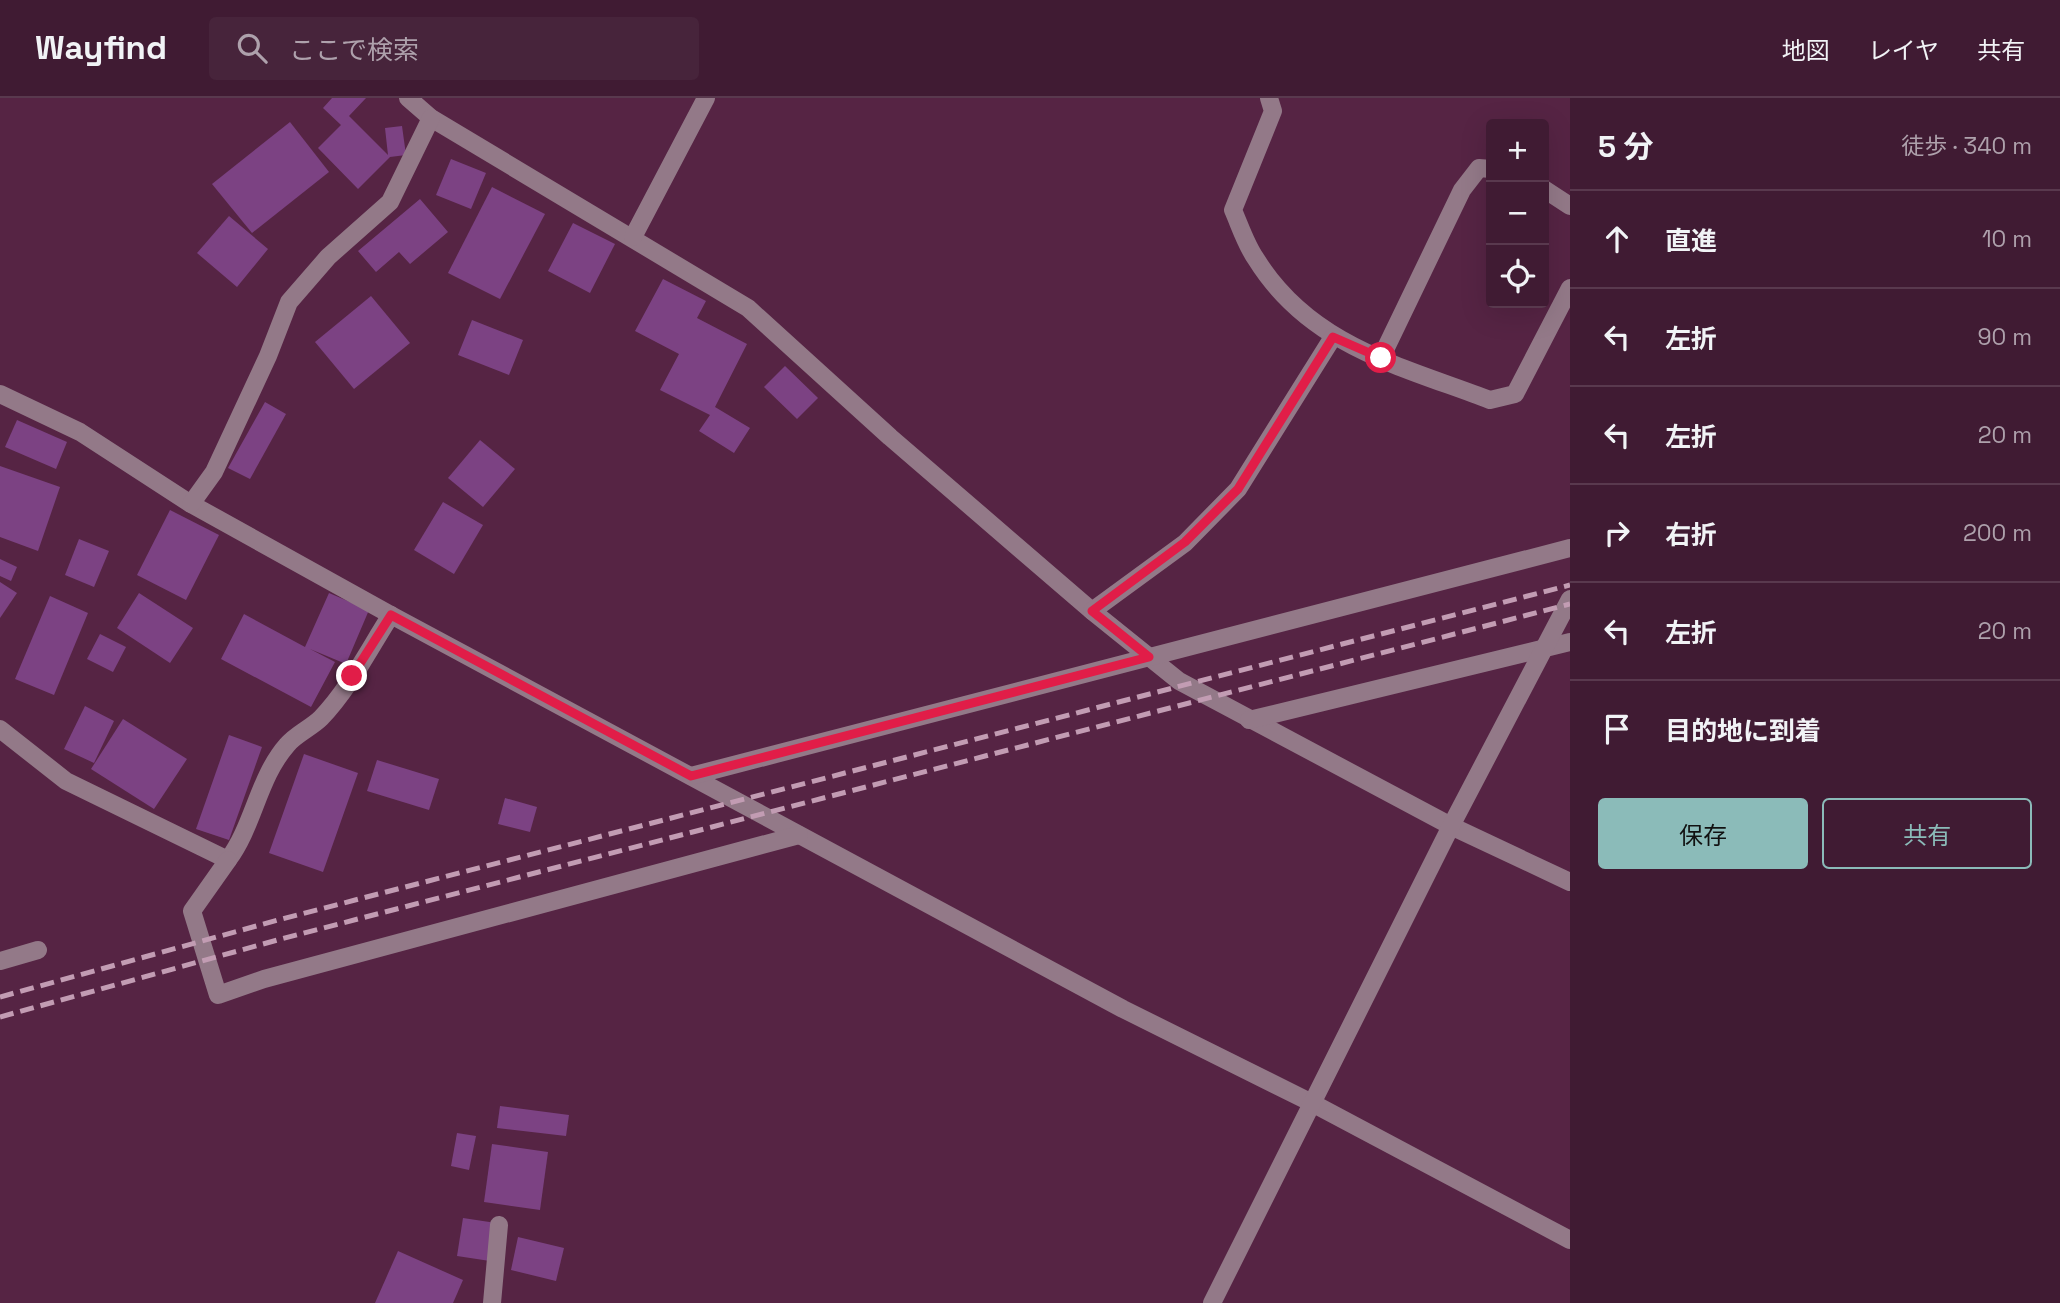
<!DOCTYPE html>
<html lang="ja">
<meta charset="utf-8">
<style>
:root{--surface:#401b33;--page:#47243b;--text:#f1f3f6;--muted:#aea1ac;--line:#59394e;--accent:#8bbbb9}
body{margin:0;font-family:"Space Grotesk","Noto Sans JP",sans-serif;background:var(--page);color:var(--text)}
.controls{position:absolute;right:21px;top:21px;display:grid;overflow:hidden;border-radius:7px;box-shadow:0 7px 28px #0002}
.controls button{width:63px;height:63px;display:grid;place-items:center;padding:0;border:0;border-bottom:2px solid var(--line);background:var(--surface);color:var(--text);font:35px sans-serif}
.stop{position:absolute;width:21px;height:21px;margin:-16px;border:5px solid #e11d48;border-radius:50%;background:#fff}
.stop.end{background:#e11d48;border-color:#fff;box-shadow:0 2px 7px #0008}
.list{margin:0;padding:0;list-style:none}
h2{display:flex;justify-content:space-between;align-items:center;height:91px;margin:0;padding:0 28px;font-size:30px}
h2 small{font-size:23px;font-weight:400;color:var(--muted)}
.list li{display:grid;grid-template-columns:46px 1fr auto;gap:21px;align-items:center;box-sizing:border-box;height:98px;padding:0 28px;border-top:2px solid var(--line)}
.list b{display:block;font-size:26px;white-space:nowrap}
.list em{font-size:23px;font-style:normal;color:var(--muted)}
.actions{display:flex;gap:14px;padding:21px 28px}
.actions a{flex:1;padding:16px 0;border:2px solid var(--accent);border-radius:7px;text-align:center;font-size:24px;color:var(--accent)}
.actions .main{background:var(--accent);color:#111}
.icon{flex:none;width:38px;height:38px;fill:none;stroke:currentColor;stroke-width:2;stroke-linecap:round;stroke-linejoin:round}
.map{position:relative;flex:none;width:1570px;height:1205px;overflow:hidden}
header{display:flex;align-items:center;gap:42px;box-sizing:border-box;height:98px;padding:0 35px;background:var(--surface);border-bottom:2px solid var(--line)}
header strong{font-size:33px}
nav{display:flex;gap:38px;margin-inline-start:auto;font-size:24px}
.search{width:490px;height:63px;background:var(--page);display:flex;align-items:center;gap:18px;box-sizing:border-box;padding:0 24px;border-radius:7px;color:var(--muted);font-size:26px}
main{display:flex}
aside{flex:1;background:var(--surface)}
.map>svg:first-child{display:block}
.building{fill:#7c4283}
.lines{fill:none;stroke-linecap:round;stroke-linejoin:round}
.minor{stroke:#937988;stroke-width:18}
.rail{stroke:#c29cb3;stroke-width:5;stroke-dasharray:14 7;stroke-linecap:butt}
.route{stroke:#e11d48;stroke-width:9}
</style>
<header>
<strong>Wayfind</strong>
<div class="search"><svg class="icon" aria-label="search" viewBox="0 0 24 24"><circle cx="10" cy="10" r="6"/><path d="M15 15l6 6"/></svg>ここで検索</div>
<nav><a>地図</a><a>レイヤ</a><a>共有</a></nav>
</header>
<main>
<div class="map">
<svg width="1570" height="1205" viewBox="0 0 1570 1205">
<rect width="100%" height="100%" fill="#562444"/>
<!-- building -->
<g class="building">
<polygon points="332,0 366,0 349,18 388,57 385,30 402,28 406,57 390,59 358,91 318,50 341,27 323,10"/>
<polygon points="290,24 329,74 252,135 212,86"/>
<polygon points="451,61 486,75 471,111 436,97"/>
<polygon points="492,89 545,116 500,201 448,175"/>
<polygon points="420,101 448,134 410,166 399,154 376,174 358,153"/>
<polygon points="229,118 268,151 237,189 197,155"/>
<polygon points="573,125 615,146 590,195 548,173"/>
<polygon points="663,181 706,203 697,220 747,246 715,309 750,330 734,355 699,333 710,317 660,292 679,256 635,233"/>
<polygon points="371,198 410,245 354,291 315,244"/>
<polygon points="472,222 523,242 509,277 458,257"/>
<polygon points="785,268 818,300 797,321 764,289"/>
<polygon points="265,304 286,316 250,381 228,370"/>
<polygon points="17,322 67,344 56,371 5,349"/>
<polygon points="480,342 515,371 483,409 448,380"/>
<polygon points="0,368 60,389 38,453 0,439"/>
<polygon points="443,404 483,427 454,476 414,452"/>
<polygon points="170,412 219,437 186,502 137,477"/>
<polygon points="79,441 109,453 94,489 65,477"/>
<polygon points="0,461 17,469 11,483 0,478"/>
<polygon points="0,484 17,495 0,520"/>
<polygon points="139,495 193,530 170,565 117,530"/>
<polygon points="329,495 369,512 346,566 310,551 335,564 311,609 221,561 244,516 305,549"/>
<polygon points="50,498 88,515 54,597 15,581"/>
<polygon points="100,536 126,549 113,574 87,561"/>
<polygon points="85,608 114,623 94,665 64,651"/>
<polygon points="123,621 187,661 154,711 91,671"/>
<polygon points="229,637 262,649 229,742 196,731"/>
<polygon points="304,656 358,675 323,774 269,755"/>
<polygon points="377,662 439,681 429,712 367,693"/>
<polygon points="505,700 537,709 530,734 498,726"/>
<polygon points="500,1008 569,1017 566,1038 497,1030"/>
<polygon points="457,1035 476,1038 469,1072 451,1068"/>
<polygon points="492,1046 548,1054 540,1112 484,1104"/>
<polygon points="463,1120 496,1125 490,1163 457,1158"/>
<polygon points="518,1139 564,1150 556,1183 511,1172"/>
<polygon points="398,1153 463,1182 453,1205 375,1205"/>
</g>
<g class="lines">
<!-- minor -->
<g class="minor">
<polyline points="408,0 431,20 748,210 890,339 1092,513 1179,583 1451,728 1570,784"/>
<path d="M 1269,0 L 1273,13 L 1233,112 C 1240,128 1246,147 1256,161 C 1310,248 1401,268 1490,302 L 1515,296 L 1570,190"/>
<polyline points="1544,91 1570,108"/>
<polyline points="633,139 706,0"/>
<polyline points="1381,260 1462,92 1479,70 1491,71"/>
<polyline points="0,296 80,334 191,406 391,517 1123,911 1312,1005 1570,1142"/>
<polyline points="191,406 214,374 268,258 289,204 328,159 390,104 431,20"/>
<polyline points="1092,513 1185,445 1238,391 1333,239"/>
<polyline points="1249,622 1570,544"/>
<path d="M 0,631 L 66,683 L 228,762 C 254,727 258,680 287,647 C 296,636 311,630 321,620 C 349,591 369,551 391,517"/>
<polyline points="691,678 1570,450"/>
<polyline points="228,762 192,813 218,897 264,881 799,737"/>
<polyline points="0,863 38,852"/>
<polyline points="492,1205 499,1127"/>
<polyline points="1212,1205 1451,728 1570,501"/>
</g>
<!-- rail -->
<g class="rail">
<polyline points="0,899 278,822 1570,487"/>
<polyline points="0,919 281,841 1570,506"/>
</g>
</g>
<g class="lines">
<!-- route -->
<polyline class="route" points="352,578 391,517 691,678 1149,559 1092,513 1185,444 1238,391 1333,239 1381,260"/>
</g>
</svg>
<div class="controls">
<button>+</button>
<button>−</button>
<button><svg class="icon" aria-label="locate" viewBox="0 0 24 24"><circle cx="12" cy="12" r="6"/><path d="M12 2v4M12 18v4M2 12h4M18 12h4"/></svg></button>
</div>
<div class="stop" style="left:1381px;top:260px"></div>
<div class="stop end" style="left:352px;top:578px"></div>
</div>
<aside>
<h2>5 分<small>徒歩 · 340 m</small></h2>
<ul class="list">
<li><svg class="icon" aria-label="ahead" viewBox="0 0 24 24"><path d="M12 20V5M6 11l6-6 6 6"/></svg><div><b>直進</b></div><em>10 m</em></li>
<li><svg class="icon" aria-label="left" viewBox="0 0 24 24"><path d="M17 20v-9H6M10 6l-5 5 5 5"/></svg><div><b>左折</b></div><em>90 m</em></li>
<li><svg class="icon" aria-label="left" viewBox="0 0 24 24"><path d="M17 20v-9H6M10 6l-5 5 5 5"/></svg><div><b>左折</b></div><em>20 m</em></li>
<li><svg class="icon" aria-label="right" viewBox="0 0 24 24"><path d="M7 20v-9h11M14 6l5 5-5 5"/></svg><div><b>右折</b></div><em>200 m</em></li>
<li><svg class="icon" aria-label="left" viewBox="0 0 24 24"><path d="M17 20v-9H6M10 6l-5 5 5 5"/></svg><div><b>左折</b></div><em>20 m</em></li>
<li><svg class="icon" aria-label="arrive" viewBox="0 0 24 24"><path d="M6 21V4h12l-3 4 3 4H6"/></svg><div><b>目的地に到着</b></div></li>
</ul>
<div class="actions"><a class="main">保存</a><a>共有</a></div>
</aside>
</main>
